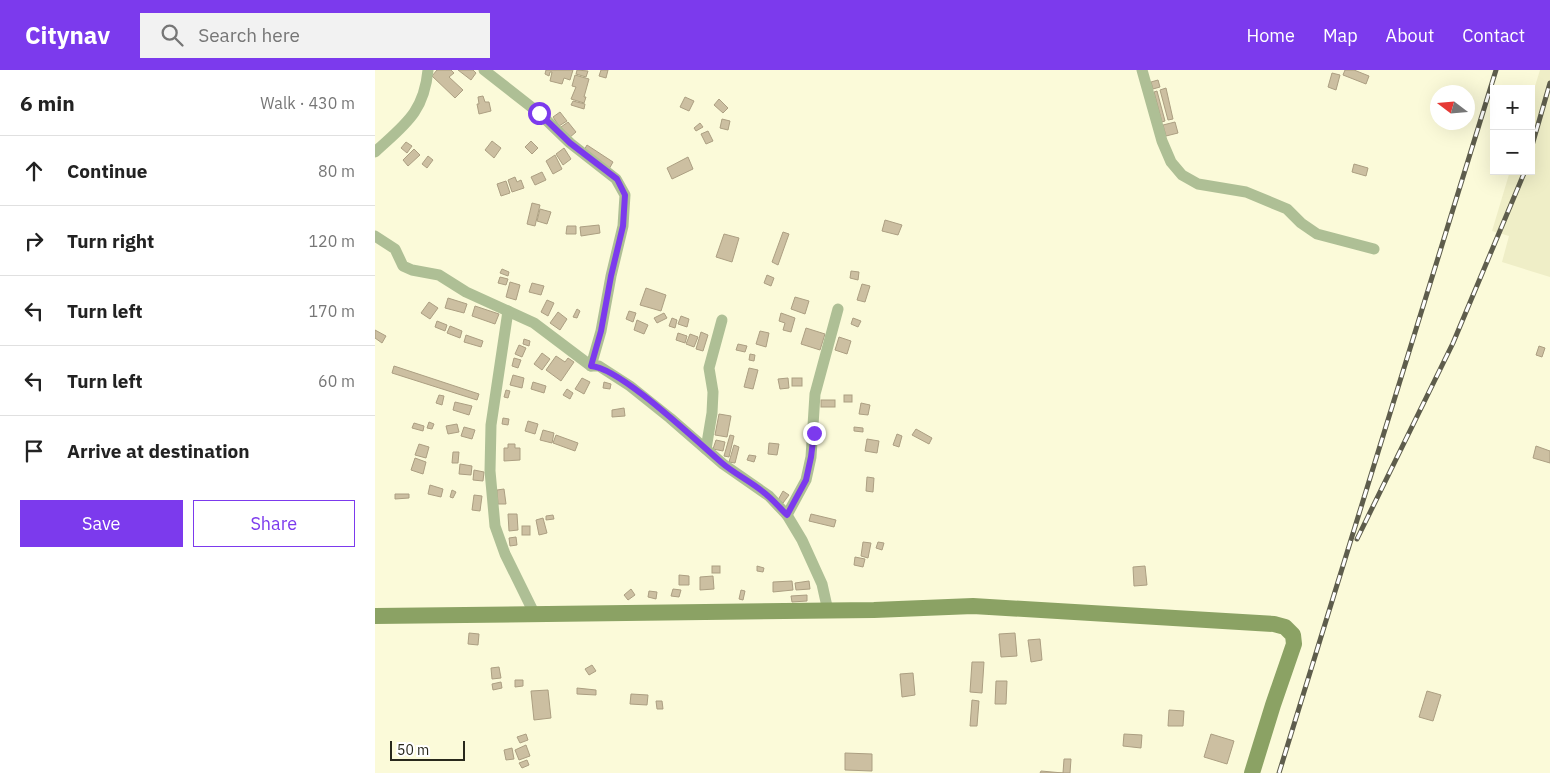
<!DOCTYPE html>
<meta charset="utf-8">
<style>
:root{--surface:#fff;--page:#f2f2f2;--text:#222;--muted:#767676;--line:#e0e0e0;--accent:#7c3aed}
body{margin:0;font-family:"IBM Plex Sans",sans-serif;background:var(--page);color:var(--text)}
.controls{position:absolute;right:15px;top:15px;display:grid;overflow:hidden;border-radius:0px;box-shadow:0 5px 20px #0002}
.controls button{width:45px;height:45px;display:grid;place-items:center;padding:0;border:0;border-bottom:1px solid var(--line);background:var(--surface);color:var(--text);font:25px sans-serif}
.compass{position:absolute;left:1055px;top:15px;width:45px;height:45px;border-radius:50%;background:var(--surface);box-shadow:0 5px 20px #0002;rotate:286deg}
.scale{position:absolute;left:15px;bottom:12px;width:75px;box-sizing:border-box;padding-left:5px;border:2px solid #28281c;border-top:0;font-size:14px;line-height:18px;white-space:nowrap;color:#28281c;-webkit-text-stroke:4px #fff;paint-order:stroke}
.stop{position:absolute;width:15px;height:15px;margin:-11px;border:4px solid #7c3aed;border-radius:50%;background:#fff}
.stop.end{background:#7c3aed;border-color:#fff;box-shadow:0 1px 5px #0008}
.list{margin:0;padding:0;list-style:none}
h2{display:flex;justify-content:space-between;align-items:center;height:65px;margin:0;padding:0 20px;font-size:21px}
h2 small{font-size:16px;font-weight:400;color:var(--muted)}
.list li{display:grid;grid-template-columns:32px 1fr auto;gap:15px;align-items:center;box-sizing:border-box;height:70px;padding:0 20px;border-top:1px solid var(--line)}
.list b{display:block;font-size:19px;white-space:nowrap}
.list em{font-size:16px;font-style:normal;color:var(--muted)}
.actions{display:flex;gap:10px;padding:15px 20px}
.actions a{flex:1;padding:11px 0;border:1px solid var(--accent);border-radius:0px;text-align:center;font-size:18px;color:var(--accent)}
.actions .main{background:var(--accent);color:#fff}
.icon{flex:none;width:28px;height:28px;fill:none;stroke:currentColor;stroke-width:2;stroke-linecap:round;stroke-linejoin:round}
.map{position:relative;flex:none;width:1175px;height:703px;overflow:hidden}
header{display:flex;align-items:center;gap:30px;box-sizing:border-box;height:70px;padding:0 25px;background:var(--accent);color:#fff}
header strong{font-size:24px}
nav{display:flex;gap:28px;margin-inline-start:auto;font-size:18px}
.search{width:350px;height:45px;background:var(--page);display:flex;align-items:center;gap:12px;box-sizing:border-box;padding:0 18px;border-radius:0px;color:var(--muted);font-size:19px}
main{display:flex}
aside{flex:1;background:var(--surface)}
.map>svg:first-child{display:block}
.built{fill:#efeec7}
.building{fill:#ccbfa1;stroke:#ac9f82}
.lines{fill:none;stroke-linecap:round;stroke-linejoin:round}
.street{stroke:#aebf95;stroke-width:11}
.secondary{stroke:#8ba264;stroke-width:16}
.rail-casing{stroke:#5e5d4c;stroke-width:5}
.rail{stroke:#fff;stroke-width:3;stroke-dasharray:9;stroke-linecap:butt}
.route{stroke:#7c3aed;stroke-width:6}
</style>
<header>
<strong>Citynav</strong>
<div class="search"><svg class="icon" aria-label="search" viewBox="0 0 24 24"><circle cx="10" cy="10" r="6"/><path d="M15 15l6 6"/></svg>Search here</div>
<nav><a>Home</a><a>Map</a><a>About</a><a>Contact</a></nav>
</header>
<main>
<aside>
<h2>6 min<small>Walk · 430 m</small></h2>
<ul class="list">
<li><svg class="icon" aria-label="ahead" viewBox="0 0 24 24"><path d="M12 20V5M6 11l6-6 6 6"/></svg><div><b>Continue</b></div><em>80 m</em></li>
<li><svg class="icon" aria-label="right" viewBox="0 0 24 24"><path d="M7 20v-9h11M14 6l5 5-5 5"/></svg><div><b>Turn right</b></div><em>120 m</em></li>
<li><svg class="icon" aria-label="left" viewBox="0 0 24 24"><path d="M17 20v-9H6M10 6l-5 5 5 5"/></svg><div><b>Turn left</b></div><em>170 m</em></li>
<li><svg class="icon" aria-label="left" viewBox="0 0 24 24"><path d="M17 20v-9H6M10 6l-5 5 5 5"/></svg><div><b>Turn left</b></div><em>60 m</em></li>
<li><svg class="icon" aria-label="arrive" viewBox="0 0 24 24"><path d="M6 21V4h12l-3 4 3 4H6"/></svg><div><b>Arrive at destination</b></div></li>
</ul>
<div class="actions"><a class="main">Save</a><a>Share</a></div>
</aside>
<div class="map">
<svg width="1175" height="703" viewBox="0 0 1175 703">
<rect width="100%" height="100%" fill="#fbfad9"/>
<!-- built -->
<polygon class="built" points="1165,0 1175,0 1175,207 1127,192 1134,166 1117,161 1135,101 1156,101 1156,29"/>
<!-- building -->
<g class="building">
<polygon points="62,0 76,0 79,3 74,7 88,20 80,28 57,6"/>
<polygon points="83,0 98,0 101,3 96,10"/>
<polygon points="171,0 198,0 195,10 189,8 187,14 175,11 177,2 175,2 174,6 170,4"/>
<polygon points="202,0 213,1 211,7 201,4"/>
<polygon points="226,0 233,0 231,8 224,6"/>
<polygon points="970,0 979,0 994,6 991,14 968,5"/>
<polygon points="957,3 965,5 961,20 953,17"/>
<polygon points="200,5 214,9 209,27 211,27 209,33 196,29 201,17 197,16"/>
<polygon points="783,10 785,17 778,19 776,12"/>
<polygon points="791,18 798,49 793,50 785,20"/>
<polygon points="782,21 790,51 787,52 779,22"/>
<polygon points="108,26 110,32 114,32 116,41 104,44 102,34 104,34 103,27"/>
<polygon points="310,27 319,31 314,41 305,37"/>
<polygon points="344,29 353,38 348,43 339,35"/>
<polygon points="198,31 210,34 209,39 196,35"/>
<polygon points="185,42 192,51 184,56 178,47"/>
<polygon points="347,49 355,51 353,60 345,58"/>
<polygon points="193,52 201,62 194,68 186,57"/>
<polygon points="800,52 803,63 791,66 788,55"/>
<polygon points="325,53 328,57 321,61 319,58"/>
<polygon points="333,61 338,71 331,74 326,64"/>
<polygon points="117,71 126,78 119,88 110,80"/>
<polygon points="156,71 163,78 157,84 150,77"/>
<polygon points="31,72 37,76 32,83 26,78"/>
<polygon points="212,75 238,92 234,99 208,82"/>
<polygon points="189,78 196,89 188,95 181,84"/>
<polygon points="39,79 45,85 33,96 28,90"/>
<polygon points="180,85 187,99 178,104 171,91"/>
<polygon points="53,86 58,90 52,98 47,94"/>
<polygon points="313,87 318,99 297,109 292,98"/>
<polygon points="979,94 993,98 991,106 977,102"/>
<polygon points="167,102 171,110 160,115 156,107"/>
<polygon points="140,107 142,112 146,110 149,118 137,122 133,110"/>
<polygon points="131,111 135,123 126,126 122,114"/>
<polygon points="157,133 165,135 160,156 152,154"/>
<polygon points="165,139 176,142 172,154 162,151"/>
<polygon points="510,150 527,155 523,165 507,161"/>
<polygon points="224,155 225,163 206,166 205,157"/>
<polygon points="192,156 201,156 201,164 191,164"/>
<polygon points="408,162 414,164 403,195 397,192"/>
<polygon points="349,164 364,168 357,192 341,187"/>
<polygon points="127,199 134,202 133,206 125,203"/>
<polygon points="476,201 484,202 483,210 475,208"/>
<polygon points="392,205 399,208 396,216 389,213"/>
<polygon points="125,207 133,209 131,215 123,213"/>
<polygon points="135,212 145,215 141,230 131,227"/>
<polygon points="157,213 169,216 166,225 154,222"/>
<polygon points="487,214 495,216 490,232 482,230"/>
<polygon points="271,218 291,225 286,241 265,235"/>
<polygon points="420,227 434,231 430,244 416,239"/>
<polygon points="73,228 92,234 89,243 70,238"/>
<polygon points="172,230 179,233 173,246 166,242"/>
<polygon points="54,232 63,238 55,249 46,243"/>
<polygon points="100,236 124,244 120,254 97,246"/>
<polygon points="202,239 205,241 202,248 198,247"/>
<polygon points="254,241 261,243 258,252 251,249"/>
<polygon points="183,242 192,249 185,260 175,253"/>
<polygon points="289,243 292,248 282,253 279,248"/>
<polygon points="406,243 420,248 416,262 408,260 410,253 404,251"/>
<polygon points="306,246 314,249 312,257 303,254"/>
<polygon points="297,248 302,250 300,258 294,256"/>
<polygon points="478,248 486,251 483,257 476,254"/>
<polygon points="262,250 273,255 269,264 259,260"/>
<polygon points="62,251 72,255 70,261 60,257"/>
<polygon points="75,256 87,261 85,268 72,263"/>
<polygon points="431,258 450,264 445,280 426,274"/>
<polygon points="0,260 11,266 7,273 0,268"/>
<polygon points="385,261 394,263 391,277 381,274"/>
<polygon points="326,262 333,265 328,281 321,279"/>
<polygon points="303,263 312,266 310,273 301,270"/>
<polygon points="315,264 323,267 319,277 311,274"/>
<polygon points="91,265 108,271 106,277 89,272"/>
<polygon points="464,267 476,271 472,284 460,280"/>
<polygon points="149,269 155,271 154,276 148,274"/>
<polygon points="363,274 372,276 370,282 361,280"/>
<polygon points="144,275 151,278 147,287 140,284"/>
<polygon points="1164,276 1170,278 1167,287 1161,285"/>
<polygon points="167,283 175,289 167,300 159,294"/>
<polygon points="375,284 380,285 379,291 374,290"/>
<polygon points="181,286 190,292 193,288 199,292 186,311 171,300"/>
<polygon points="139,288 146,290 143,298 137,296"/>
<polygon points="19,296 104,324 102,330 17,303"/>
<polygon points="374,298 383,300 378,319 369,317"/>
<polygon points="138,305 149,308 147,318 135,315"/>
<polygon points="207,308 215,312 209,324 200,319"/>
<polygon points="413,308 414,318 405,319 403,309"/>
<rect x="417" y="308" width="10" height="8"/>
<polygon points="158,312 171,316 169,323 156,319"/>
<polygon points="229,312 236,314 235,319 228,318"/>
<polygon points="192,319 198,323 195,329 188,325"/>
<polygon points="131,320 135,321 133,328 129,327"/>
<polygon points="64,325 69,326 67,335 61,333"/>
<rect x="469" y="325" width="8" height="7"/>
<rect x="446" y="330" width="14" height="7"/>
<polygon points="80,332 97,336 94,345 78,340"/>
<polygon points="486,333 495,335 493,345 484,344"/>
<polygon points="249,338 250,346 237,347 237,340"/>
<polygon points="344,344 356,346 352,367 340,365"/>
<polygon points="128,348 134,349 133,355 127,354"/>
<polygon points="153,351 163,354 160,364 150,361"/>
<polygon points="54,352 59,354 57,359 52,358"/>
<polygon points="39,353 49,356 48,361 37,358"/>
<polygon points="82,354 84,362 73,364 71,356"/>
<polygon points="89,357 100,360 97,369 86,366"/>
<polygon points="479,357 488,358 488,362 479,361"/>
<polygon points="541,359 557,368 554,374 537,365"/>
<polygon points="168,360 179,363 177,373 165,370"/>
<polygon points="522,364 527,366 524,377 518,375"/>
<polygon points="181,365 203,373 200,381 178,373"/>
<polygon points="355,365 359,366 354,387 349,386"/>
<polygon points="492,369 504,371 502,383 490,381"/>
<polygon points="341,370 350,372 348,381 338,379"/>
<polygon points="394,373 404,374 402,385 393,384"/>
<polygon points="44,374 54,377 51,388 40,385"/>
<polygon points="133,374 140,374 140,378 145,378 145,390 129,391 129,378 133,378"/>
<polygon points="359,375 364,377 360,393 354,392"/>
<polygon points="1161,376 1175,381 1175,393 1158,388"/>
<polygon points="78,382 84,382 83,393 77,393"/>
<polygon points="374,385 381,386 379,392 372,390"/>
<polygon points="40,388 51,392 48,404 36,400"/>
<polygon points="85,394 97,396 96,405 84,404"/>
<polygon points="99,400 109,402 108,411 98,410"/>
<polygon points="492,407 499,408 498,422 491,421"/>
<polygon points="55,415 68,419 66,427 53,424"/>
<polygon points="129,419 131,434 123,434 122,420"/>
<polygon points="77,420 81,422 78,428 75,427"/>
<polygon points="408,421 414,425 408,433 403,430"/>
<polygon points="20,424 34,424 34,428 20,429"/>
<polygon points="99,425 107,426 105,441 97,440"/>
<polygon points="133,444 142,444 143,460 134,461"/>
<polygon points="436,444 461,450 459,457 434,451"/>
<polygon points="178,445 179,449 171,450 171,446"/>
<polygon points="168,448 172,463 164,465 161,450"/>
<rect x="147" y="456" width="8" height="9"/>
<polygon points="141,467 142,475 135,476 134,468"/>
<polygon points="488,472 496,473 493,488 486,486"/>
<polygon points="503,472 509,473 507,480 501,478"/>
<polygon points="480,487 490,489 488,497 479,495"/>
<rect x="337" y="496" width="8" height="7"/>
<polygon points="382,496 389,498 388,502 382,501"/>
<polygon points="770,496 772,515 759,516 758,497"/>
<polygon points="304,505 314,506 314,515 304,515"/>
<polygon points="338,506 339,519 325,520 325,507"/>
<polygon points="417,511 418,520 398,522 398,512"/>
<polygon points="434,511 435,519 421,520 420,513"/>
<polygon points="256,519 260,525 253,530 249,525"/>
<polygon points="298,519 306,520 304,527 296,526"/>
<polygon points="366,520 370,521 368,530 364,529"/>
<polygon points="274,521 282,522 281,529 273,527"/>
<polygon points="432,525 432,531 417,532 416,526"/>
<polygon points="94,563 104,564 103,575 93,574"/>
<polygon points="640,563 642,586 626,587 624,564"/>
<polygon points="665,569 667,590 656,592 653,570"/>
<polygon points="597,592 609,592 607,623 595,622"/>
<polygon points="217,595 221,601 214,605 210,599"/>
<polygon points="124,597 126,608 117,609 116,598"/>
<polygon points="538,603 540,625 527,627 525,604"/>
<polygon points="140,610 148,610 148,616 140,617"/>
<polygon points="621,611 632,611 631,634 620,634"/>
<polygon points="126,612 127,618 118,620 117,614"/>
<polygon points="202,618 221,620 221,625 202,624"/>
<polygon points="173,620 176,648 159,650 156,621"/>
<polygon points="1052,621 1066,625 1058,651 1044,647"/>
<polygon points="256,624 273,625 272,635 255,634"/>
<polygon points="597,630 604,631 602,656 595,656"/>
<polygon points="281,631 287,631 288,639 282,639"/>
<polygon points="794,640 809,641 808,656 793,656"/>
<polygon points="151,664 153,670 145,673 142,667"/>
<polygon points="749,664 767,665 766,678 748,676"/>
<polygon points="836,664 859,671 852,694 829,687"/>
<polygon points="151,675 155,686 144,690 140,680"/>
<polygon points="137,678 139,689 131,690 129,680"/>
<polygon points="470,683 497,684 497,701 470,700"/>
<polygon points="689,689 696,689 695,703 665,703 666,701 688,703"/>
<polygon points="152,690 154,695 147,698 144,693"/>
</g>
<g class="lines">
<!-- street -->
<g class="street">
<polyline points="109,0 164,43 195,73 241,109 250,125 248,156 236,206 226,261 216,296"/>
<polyline points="767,0 787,71 796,92 807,105 823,114 871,122 912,139 926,153 942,164 999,179"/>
<path d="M 0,82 C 29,55 49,43 53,0"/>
<polyline points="0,166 20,179 28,196 37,200 64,205 91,222 159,253 216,296 224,296 255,316 295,348 348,394 394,426 412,445 427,470 447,514 453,541"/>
<polyline points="133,241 116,355 115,401 120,456 130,484 160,545"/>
<polyline points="331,379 337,343 338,322 334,298 347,250"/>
<polyline points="412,445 431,410 436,387 440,324 463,239"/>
</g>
<!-- secondary -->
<polyline class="secondary" points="0,546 499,540 598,536 899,554 910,557 918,565 919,574 898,635 877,703"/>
<defs>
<g id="rail">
<polyline points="1156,79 1175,13"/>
<polyline points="982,469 1078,273 1150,101"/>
<polyline points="904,703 1121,0"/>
</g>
</defs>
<!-- rail casing -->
<use href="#rail" class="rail-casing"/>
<!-- rail -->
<use href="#rail" class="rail"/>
</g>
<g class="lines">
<!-- route -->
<path class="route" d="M 164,43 L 195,73 L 242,109 L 250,125 L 248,156 L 236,206 L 226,261 L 216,296 C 246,298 321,371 347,393 C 361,405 379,413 393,426 C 400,432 406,439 412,445 L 431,410 L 436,387 L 439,363"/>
</g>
</svg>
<div class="controls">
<button>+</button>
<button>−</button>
</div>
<svg class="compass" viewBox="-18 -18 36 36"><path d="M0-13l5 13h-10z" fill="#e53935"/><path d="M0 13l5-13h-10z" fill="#767676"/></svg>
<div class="scale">50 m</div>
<div class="stop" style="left:164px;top:43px"></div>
<div class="stop end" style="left:439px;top:363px"></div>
</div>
</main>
